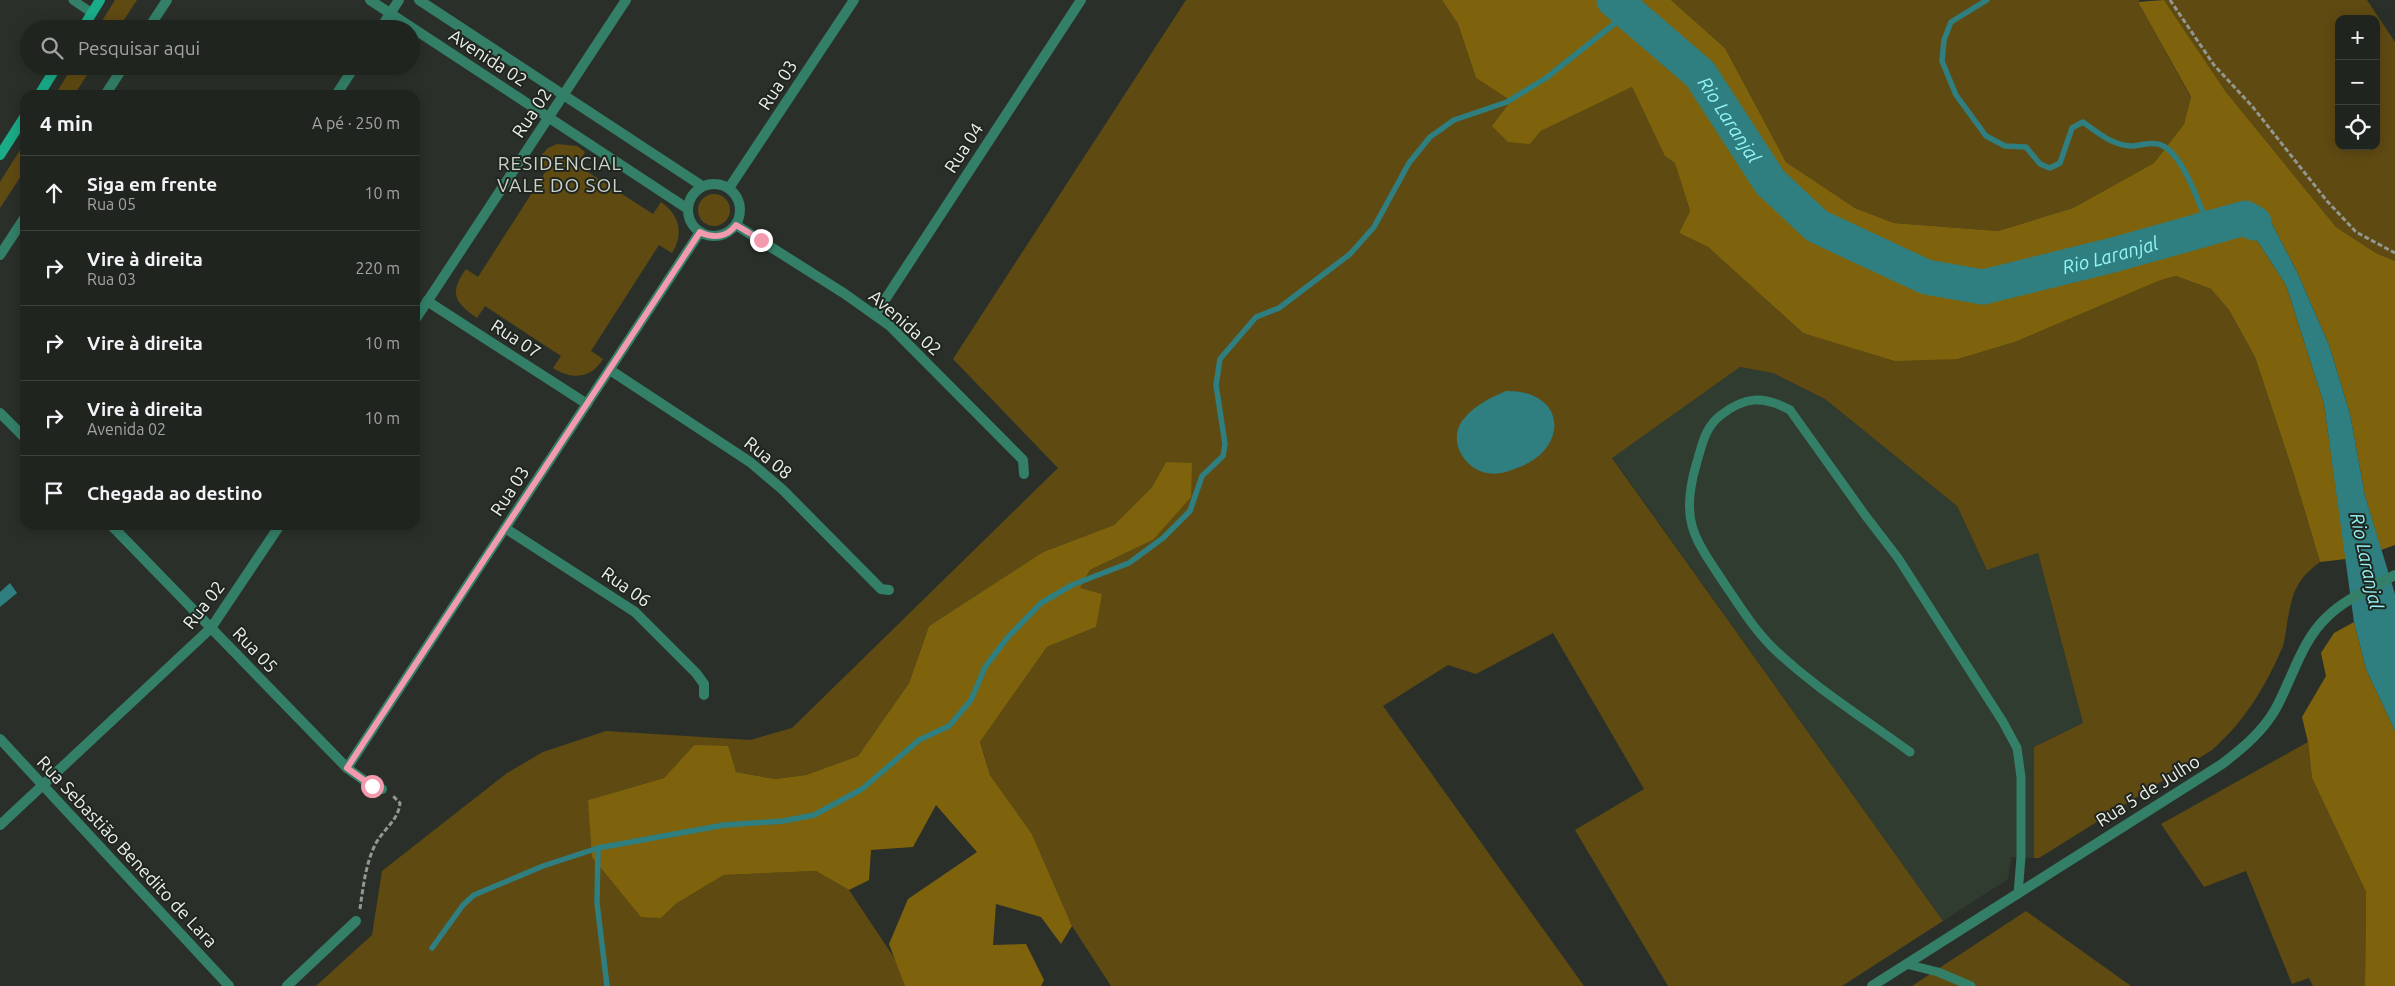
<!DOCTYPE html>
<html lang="pt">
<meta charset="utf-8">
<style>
:root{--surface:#20241f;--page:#282c28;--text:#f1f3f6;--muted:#a2a4a4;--line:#3d413d}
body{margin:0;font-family:Ubuntu,sans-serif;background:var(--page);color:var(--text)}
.controls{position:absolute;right:15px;top:15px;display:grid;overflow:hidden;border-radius:10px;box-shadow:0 2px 12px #0003}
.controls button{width:45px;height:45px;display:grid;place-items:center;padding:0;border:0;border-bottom:1px solid var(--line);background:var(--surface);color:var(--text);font:25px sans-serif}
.stop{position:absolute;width:15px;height:15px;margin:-11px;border:4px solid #f29aae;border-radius:50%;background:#fff}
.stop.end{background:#f29aae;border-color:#fff;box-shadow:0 1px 5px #0008}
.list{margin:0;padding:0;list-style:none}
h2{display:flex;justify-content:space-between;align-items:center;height:65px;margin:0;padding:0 20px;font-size:21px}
h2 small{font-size:16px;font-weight:400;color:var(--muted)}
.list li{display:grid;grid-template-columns:32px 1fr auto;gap:15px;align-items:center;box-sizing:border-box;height:75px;padding:0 20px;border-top:1px solid var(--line)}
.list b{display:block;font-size:19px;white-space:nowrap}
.list p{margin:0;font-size:16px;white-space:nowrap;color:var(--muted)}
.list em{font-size:16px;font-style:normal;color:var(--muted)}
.icon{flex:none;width:28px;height:28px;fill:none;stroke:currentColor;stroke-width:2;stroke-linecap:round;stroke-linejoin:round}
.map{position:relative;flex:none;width:2395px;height:986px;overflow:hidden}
.search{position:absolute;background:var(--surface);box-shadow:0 2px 12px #0003;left:20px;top:20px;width:400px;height:55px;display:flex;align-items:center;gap:12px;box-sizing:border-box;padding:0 18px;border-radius:28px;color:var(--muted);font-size:19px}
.panel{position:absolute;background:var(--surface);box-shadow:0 2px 12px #0003;left:20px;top:90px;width:400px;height:440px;border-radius:15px}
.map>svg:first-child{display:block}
.built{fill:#303c2f}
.green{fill:#5f4a12;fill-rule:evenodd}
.forest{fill:#7e620c}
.water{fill:#2f7e80}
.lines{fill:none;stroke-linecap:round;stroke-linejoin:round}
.stream{stroke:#2f7e80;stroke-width:5.5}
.river{stroke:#2f7e80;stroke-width:35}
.path{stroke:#929791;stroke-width:3;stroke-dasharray:5 2.5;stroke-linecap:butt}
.service{stroke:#337f68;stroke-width:9}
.minor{stroke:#337f68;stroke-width:10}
.secondary{stroke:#1aac88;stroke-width:10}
.route{stroke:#f29aae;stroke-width:6}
.labels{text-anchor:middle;stroke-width:4;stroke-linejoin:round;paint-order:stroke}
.street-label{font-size:18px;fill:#ecf0eb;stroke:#20261f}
.water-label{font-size:19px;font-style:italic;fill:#93f5f8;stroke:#20261f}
.neighbourhood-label{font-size:19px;letter-spacing:1px;fill:#cbd4ca;stroke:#20261f}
</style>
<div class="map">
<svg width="2395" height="986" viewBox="0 0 2395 986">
<rect width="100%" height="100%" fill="#2a3029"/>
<!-- built -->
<polygon class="built" points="1740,367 1773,373 1825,399 1957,506 1987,570 2038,553 2083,723 2034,747 2034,858 2011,857 2008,879 1943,921 1612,457"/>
<!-- green -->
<g class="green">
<polygon points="115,0 137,0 118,29 97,29"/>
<path d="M 1186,0 L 1442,0 L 1458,24 L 1476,78 L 1511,101 L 1530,144 L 1541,131 L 1632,87 L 1665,155 L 1675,162 L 1690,211 L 1679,233 L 1708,247 L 1803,333 L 1958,359 L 2015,342 L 2161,280 L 2176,276 L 2211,289 L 2229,310 L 2255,357 L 2294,475 L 2320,562 C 2295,580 2292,595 2287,624 C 2286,631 2285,639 2283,646 C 2266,686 2245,721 2212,750 L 2039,858 L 2034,858 L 2034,747 L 2083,723 L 2038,553 L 1987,570 L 1957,506 L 1825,399 L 1773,373 L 1740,367 L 1612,458 L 1943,921 L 1842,986 L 1668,986 L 1575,830 L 1644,789 L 1553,633 L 1476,674 L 1448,665 L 1383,706 L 1584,986 L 1111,986 L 1072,926 L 1032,834 L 990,775 L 980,742 L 1047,647 L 1096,627 L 1079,589 L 1090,570 L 1153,540 L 1166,462 L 1152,487 L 1114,525 L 1043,552 L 929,626 L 909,683 L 858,756 L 806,775 L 775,779 L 736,772 L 694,745 L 664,778 L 588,800 L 661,918 L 677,903 L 724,875 L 816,871 L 849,890 L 913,986 L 316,986 L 372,935 L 382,871 L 507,773 L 543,752 L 606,731 L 750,740 L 792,728 L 1058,468 L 953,359 Z"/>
<polygon points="1671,0 2140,0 2138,2 2191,98 2184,124 2154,163 2073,208 1998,231 1894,223 1855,208 1786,162 1725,48"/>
<path d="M 2164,0 L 2367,0 L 2395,42 L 2395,261 L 2376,253 L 2336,227 L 2226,92 ZM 2339,19 L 2376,19 L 2376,146 L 2339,146 Z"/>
<polygon points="73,66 93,66 74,95 55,95"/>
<polygon points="25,142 25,170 0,208 0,182"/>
<path d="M 557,144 L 577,146 L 585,152 L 577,165 L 653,214 L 661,202 C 680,215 684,234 672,253 L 659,245 L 591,351 L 603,359 C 591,379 572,380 553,368 L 561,356 L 485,306 L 477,318 C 454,302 449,293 466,269 L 478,277 L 546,171 L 534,163 L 548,148 Z"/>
<circle cx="714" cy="210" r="16"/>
<polygon points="2308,742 2312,778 2366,892 2365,986 2313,986 2309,978 2292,984 2246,871 2204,887 2161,824"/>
<polygon points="2026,911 2131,986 1912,986"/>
</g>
<!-- forest -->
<g class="forest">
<polygon points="1442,0 1671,0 1725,48 1786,162 1855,208 1894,223 1998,231 2073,208 2154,163 2184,124 2191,97 2138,2 2164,0 2226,92 2336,227 2376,253 2395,261 2395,545 2381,550 2365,496 2350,414 2329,345 2297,272 2269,218 2255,208 2239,206 2224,213 2210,227 2243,228 2258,242 2286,285 2324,404 2346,559 2320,562 2294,475 2255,357 2229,310 2211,289 2176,276 2161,280 2015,342 1958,359 1895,361 1803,333 1708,247 1679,233 1690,211 1675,163 1665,156 1632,87 1541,131 1530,144 1508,142 1492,126 1511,101 1476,78 1458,24"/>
<polygon points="1166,462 1192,463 1191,497 1153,540 1090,570 1080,588 1102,594 1096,627 1047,647 980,742 990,775 1032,834 1072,926 1061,944 1041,917 996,904 993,945 1026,944 1044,980 1041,986 905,986 889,944 908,899 977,852 936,805 913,847 871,850 869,880 849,890 816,871 724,875 677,903 661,918 641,917 592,857 588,800 664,778 694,745 728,746 736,772 775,779 806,775 858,756 909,683 929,626 1043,552 1114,525 1152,487"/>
<polygon points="2354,622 2366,669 2395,731 2395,986 2365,986 2366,892 2312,778 2308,742 2302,717 2326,676 2321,653 2334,633"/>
</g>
<!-- water -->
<g class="water">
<polygon points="2239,206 2255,208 2269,218 2297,272 2329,345 2350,414 2365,496 2395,594 2395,731 2366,669 2354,622 2324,404 2286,285 2258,242 2243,228 2209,228 2224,213"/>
<path d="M 1506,391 C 1567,390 1570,449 1517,468 C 1507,472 1498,475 1487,473 C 1464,469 1448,441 1462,421 C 1473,406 1490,398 1506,391 Z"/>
<polygon points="10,583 17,593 0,607 0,592"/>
</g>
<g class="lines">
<!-- stream -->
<g class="stream">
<path d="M 1987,0 L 1951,22 L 1944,40 L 1942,61 L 1956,95 L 1986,136 L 2005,146 L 2026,147 L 2040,164 L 2050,168 L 2060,163 L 2072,128 L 2083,122 C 2098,133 2112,145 2131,146 C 2139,146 2149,142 2158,144 C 2182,149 2200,206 2209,228"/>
<polyline points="598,848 597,903 607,986"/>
<polyline points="432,948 463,905 474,895 543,866 598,848 724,825 783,821 814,815 862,789 919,740 949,726 971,700 985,667 1008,637 1041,603 1072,585 1129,563 1163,538 1190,511 1202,476 1223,456 1225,444 1216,385 1220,359 1256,317 1279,308 1350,254 1374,227 1409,163 1430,137 1454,120 1507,102 1546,78 1629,12"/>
</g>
<!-- river -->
<path class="river" id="s1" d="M 1614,0 L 1700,74 L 1770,182 L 1817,226 L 1926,277 L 1983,287 L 2113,255 L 2245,218 L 2254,223"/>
<!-- path -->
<g class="path">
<polyline points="2170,0 2214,65 2252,106 2327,201 2356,232 2395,253"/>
<path d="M 360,909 C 363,887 366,862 376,843 C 384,829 399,819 400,803 L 393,796"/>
</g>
<!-- service -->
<g class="service">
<polyline points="73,0 92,13"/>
<path d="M 1910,752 C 1865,719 1812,686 1772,647 C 1753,628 1739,605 1724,583 C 1694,538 1680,521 1696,465 C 1702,446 1704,428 1721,415 C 1744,397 1763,395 1790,410 L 1865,515 L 1898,558 L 2003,722 L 2017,748 L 2021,777 L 2021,857 L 2018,894"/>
<polyline points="1906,964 1938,972 1971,986"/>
</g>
<!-- minor -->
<g class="minor">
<polyline points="370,0 688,209"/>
<polyline points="419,0 702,186"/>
<polyline points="148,29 167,0"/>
<polyline points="380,29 399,0"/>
<polyline points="105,95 124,66"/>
<polyline points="336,95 355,66"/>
<circle cx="714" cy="210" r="26"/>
<polyline points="729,188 854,0"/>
<polyline points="736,225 845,294 890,326 1023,460 1024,474"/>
<polyline points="0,255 25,217"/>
<polyline points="427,301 587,404"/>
<polyline points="875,315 1081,0"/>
<polyline points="415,320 626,0"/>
<polyline points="610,370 750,462 783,490 881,589 889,590"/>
<polyline points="0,413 25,438"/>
<polyline points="111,525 347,768 372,786 382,789"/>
<polyline points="505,528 635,612 696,673 704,684 704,695"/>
<polyline points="0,739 229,986"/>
<polyline points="347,768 700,232"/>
<polyline points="0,825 211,628 280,525"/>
<polyline points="287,986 356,921"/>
<path d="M 1872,986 L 2222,764 C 2243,748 2262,732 2275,710 C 2292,680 2301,641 2327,617 C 2345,599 2373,587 2395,575"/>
</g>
<!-- secondary -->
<g class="secondary">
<polyline points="82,29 100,0"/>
<polyline points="39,95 57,66"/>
<polyline points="0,155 25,116"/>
</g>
</g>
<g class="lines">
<!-- route -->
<path class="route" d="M 372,786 L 347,768 L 700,232 C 714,239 727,237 736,225 L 761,240"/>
</g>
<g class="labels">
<!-- street labels -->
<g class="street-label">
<text transform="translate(488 58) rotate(33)" y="6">Avenida 02</text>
<text transform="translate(778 85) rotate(-57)" y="6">Rua 03</text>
<text transform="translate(532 113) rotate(-56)" y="6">Rua 02</text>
<text transform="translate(964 148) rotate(-57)" y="6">Rua 04</text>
<text transform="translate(905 323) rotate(41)" y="6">Avenida 02</text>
<text transform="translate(516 339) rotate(33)" y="6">Rua 07</text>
<text transform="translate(768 458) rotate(39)" y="6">Rua 08</text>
<text transform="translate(510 491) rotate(-57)" y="6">Rua 03</text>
<text transform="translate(626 587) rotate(35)" y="6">Rua 06</text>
<text transform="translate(204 605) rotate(-52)" y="6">Rua 02</text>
<text transform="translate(255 650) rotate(46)" y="6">Rua 05</text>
<text transform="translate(2148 791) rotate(-32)" y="6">Rua 5 de Julho</text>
<text transform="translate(127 852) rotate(47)" y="6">Rua Sebastião Benedito de Lara</text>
</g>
<!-- water labels -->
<g class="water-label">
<text dy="7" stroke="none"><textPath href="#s1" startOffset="168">Rio Laranjal</textPath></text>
<text dy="7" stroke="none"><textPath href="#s1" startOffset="616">Rio Laranjal</textPath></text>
<text transform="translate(2367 561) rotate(78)" y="7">Rio Laranjal</text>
</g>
<!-- neighbourhood labels -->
<g class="neighbourhood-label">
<text x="560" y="170">RESIDENCIAL<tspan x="560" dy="22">VALE DO SOL</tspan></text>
</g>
</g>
</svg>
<div class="controls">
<button>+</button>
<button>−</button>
<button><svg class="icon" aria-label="locate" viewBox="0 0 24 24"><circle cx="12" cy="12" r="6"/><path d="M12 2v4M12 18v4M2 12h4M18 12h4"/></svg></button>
</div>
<div class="stop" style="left:372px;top:786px"></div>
<div class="stop end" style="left:761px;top:240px"></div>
<div class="search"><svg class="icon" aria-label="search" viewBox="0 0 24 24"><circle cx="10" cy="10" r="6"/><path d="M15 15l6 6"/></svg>Pesquisar aqui</div>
<section class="panel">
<h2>4 min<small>A pé · 250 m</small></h2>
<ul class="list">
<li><svg class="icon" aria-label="ahead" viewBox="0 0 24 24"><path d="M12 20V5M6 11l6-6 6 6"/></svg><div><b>Siga em frente</b><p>Rua 05</p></div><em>10 m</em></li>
<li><svg class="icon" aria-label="right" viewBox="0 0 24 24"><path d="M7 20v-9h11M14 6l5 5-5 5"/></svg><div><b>Vire à direita</b><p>Rua 03</p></div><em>220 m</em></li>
<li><svg class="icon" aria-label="right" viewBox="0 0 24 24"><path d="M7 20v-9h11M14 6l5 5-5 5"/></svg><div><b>Vire à direita</b></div><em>10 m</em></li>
<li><svg class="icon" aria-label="right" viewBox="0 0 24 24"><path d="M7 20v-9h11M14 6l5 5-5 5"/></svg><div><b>Vire à direita</b><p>Avenida 02</p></div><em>10 m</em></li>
<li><svg class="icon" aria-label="arrive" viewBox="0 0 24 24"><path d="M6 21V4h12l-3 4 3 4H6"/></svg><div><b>Chegada ao destino</b></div></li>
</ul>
</section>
</div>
